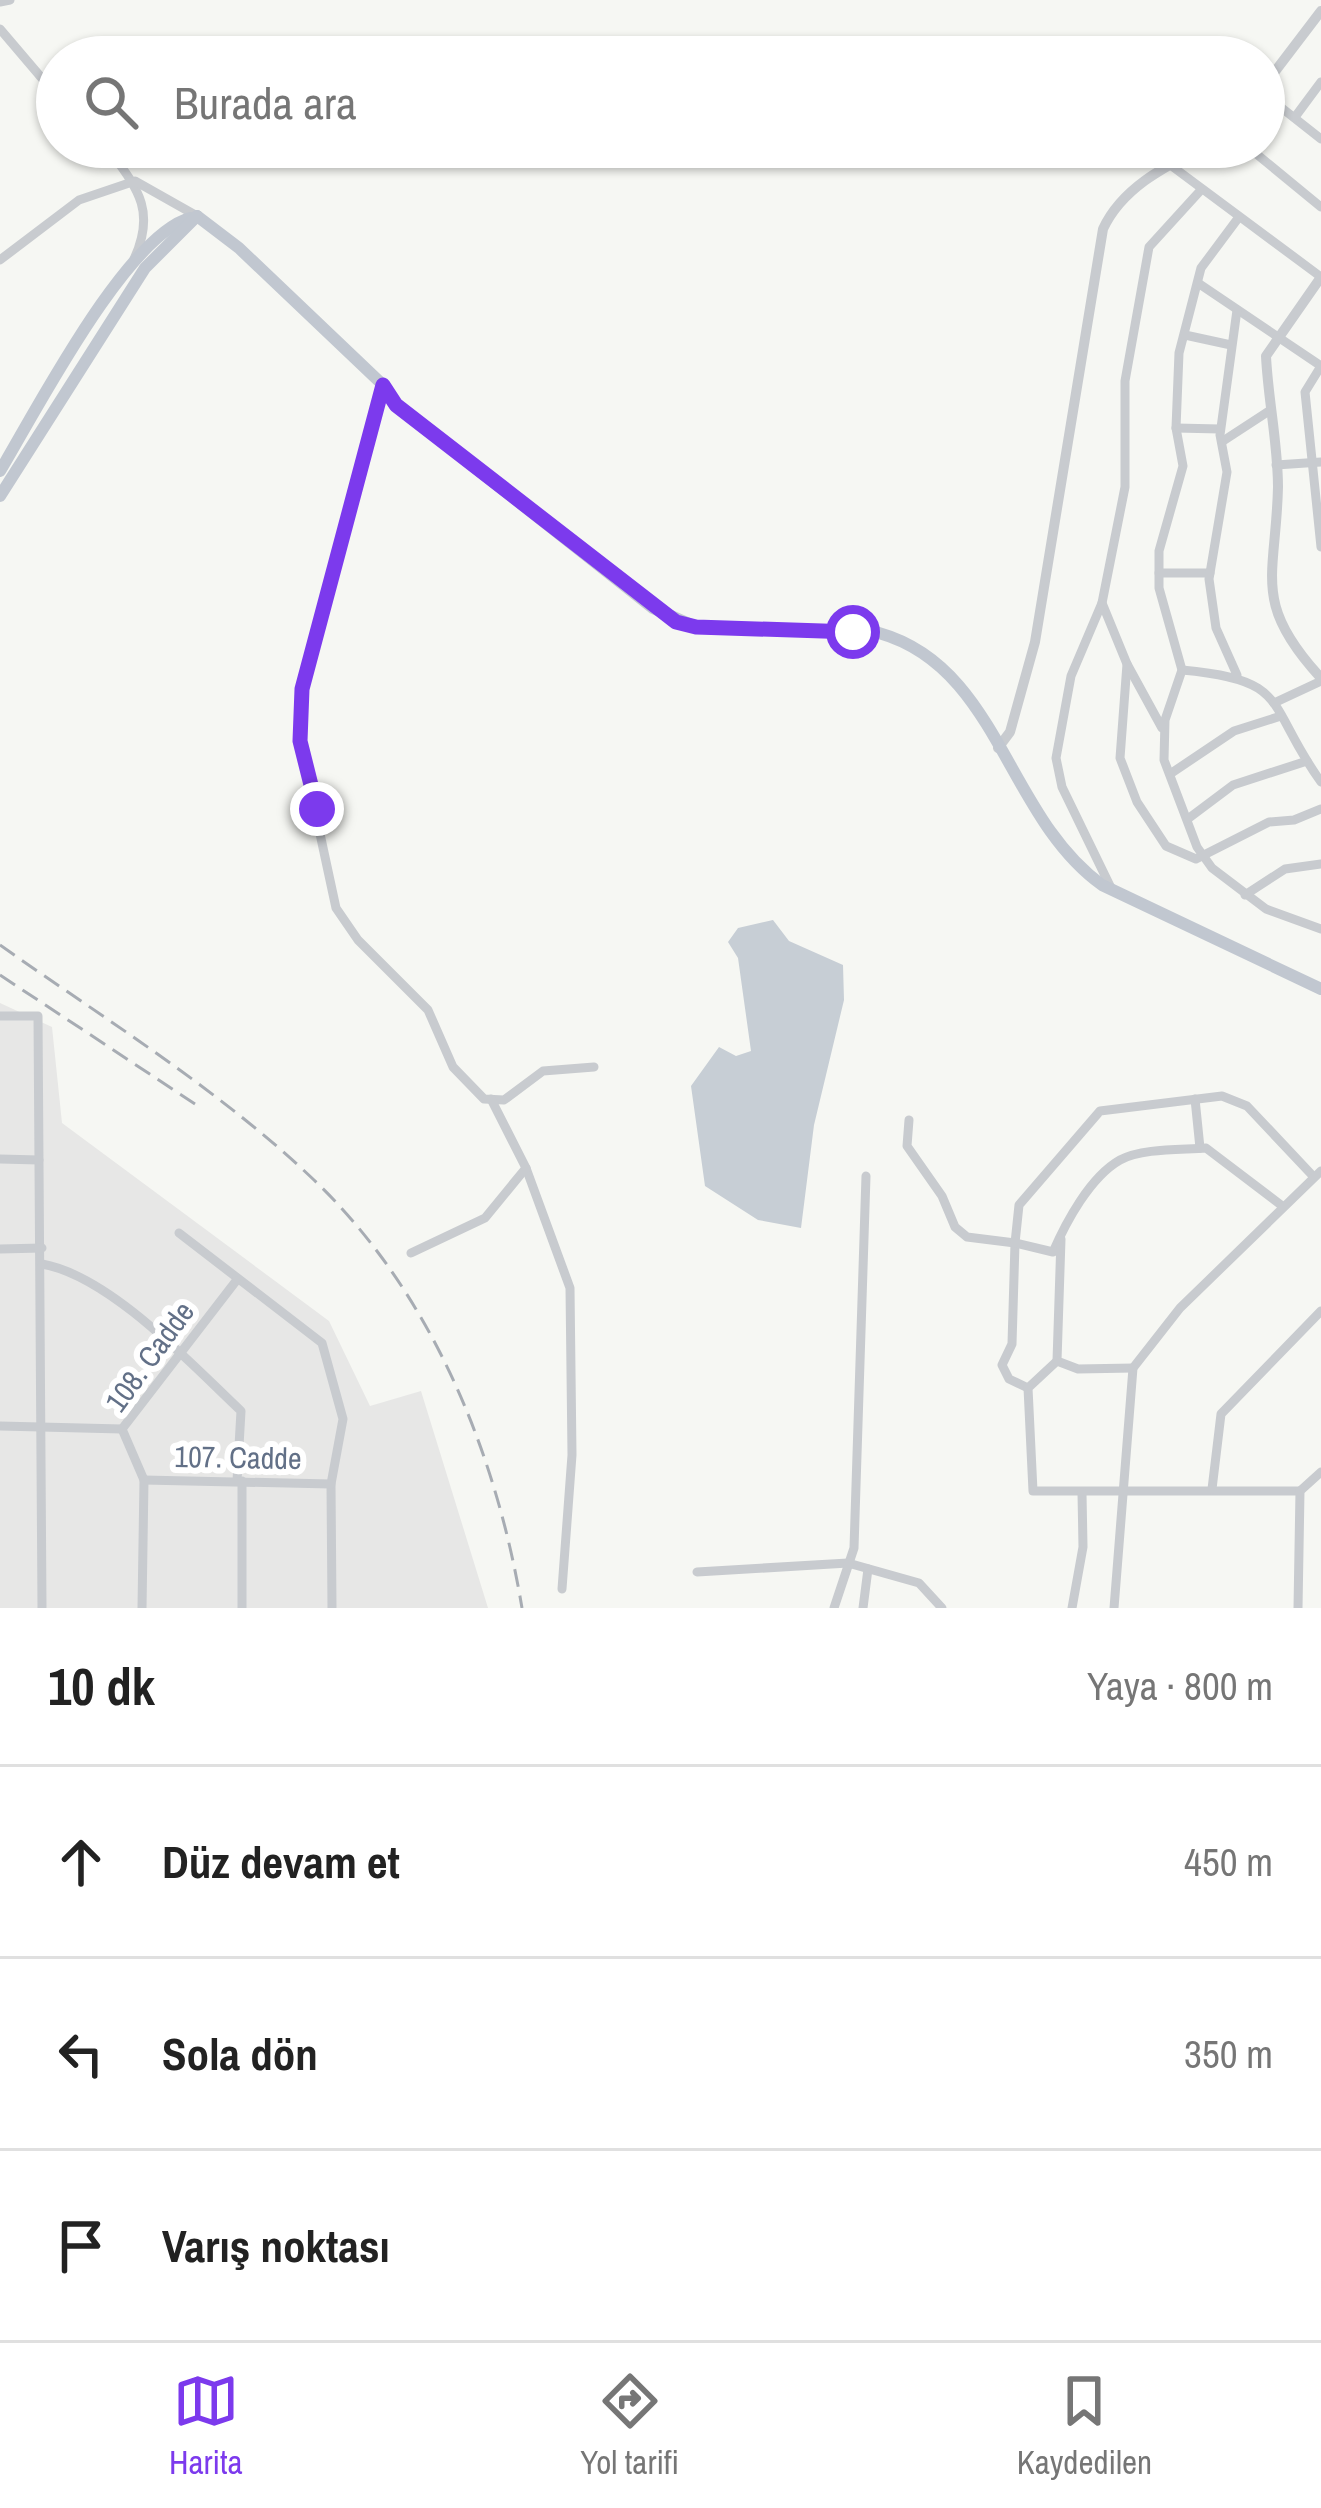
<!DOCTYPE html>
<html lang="tr">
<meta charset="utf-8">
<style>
:root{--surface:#fff;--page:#f2f2f2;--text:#222;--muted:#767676;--line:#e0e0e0;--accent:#7c3aed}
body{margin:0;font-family:"Archivo Narrow",sans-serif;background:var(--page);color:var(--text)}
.stop{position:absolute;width:36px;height:36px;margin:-27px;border:9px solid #7c3aed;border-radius:50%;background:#fff}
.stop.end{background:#7c3aed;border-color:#fff;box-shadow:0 3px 12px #0008}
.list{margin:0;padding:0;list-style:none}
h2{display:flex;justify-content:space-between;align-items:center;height:156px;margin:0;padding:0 48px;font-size:51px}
h2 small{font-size:39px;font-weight:400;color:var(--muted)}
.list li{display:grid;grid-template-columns:78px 1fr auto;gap:36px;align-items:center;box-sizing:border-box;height:192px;padding:0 48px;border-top:3px solid var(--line)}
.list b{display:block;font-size:45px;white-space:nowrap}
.list em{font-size:39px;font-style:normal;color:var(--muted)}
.icon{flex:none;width:66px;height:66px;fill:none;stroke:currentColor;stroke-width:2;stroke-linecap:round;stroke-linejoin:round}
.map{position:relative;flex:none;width:1321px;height:1608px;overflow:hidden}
.search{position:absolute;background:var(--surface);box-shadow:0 3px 9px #0004;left:36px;right:36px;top:36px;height:132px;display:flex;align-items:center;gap:30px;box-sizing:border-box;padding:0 42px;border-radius:66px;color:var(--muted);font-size:45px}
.sheet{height:732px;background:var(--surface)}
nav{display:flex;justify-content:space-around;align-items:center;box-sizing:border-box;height:168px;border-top:3px solid var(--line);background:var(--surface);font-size:33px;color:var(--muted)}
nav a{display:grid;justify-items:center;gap:6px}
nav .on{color:var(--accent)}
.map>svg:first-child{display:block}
.built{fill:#e7e7e6}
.water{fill:#c7ced5}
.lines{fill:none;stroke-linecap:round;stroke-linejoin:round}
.minor{stroke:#c8cbcf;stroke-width:9}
.tertiary{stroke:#c8cbcf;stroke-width:10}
.secondary{stroke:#c1c7d0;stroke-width:12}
.rail{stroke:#a7acb3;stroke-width:3;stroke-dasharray:18 9;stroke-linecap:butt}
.route{stroke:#7c3aed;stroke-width:15}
.labels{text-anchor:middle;stroke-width:12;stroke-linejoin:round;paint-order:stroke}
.street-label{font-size:30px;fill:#627087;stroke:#fff}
</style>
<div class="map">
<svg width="1321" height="1608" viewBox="0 0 1321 1608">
<rect width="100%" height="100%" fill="#f6f7f3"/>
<!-- built -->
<polygon class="built" points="0,1003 52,1027 62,1123 329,1321 370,1406 421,1391 488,1608 0,1608"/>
<!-- water -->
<polygon class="water" points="773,920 789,941 843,965 844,1000 814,1125 801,1228 758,1220 705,1186 691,1086 719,1047 736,1056 751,1051 738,958 728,942 738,928"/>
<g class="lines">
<!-- minor -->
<g class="minor">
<polyline points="0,2 10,0"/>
<polyline points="0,29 57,96"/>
<polyline points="1264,94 1321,139"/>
<polyline points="1295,117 1321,82"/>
<path d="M 107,147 C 136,187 157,209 134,259"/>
<polyline points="1248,147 1321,207"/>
<polyline points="1169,164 1321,277"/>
<polyline points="1239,217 1201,268 1179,353 1176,428 1183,466 1159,551 1159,588 1182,670 1165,720 1164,760 1197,847 1212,868 1266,909 1321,929"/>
<polyline points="0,260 79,200 135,181 197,216"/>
<polyline points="1198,283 1321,366"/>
<polyline points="1185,335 1231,345"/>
<polyline points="1321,366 1305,392 1321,547"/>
<polyline points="383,385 302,689 300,741 336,908 358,940 428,1010 453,1067 484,1099 504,1100 543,1071 594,1067"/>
<polyline points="1176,428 1220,429"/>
<polyline points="1223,441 1269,411"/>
<polyline points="1276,465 1321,462"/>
<polyline points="1159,573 1210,573"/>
<polyline points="1102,603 1127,664 1120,758 1137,802 1166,846 1196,859 1269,822 1294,820 1321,809"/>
<polyline points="1127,664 1162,728"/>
<path d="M 1182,670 C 1292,680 1265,704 1321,782"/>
<polyline points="1237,675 1216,628 1209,579 1227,472 1220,435 1237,310"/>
<polyline points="1274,703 1321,681"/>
<polyline points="1170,774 1234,731 1281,716"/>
<polyline points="1189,818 1233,785 1307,761"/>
<polyline points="1112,890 1062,787 1056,758 1071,676 1102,603 1125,487 1125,381 1149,247 1200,191"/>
<polyline points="1245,895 1285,869 1321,864"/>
<polyline points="0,1016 38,1016 42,1608"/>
<polyline points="1195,1099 1200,1148"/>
<polyline points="909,1120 907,1146 942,1196 955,1227 967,1237 1015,1243 1012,1344 1002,1365 1009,1379 1028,1388"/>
<polyline points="0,1159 39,1160"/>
<polyline points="526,1168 570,1288 572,1455 562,1589"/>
<path d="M 1281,1205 L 1206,1148 C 1182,1150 1142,1148 1120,1160 C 1090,1177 1066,1222 1053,1252 L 1015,1243 L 1019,1205 L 1100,1111 L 1222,1096 L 1247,1106 L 1312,1175"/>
<polyline points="179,1233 322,1343 343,1419 331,1484 332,1608"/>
<polyline points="1061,1239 1057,1361 1078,1369 1133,1368"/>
<polyline points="0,1249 42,1248"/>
<polyline points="411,1253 485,1218 526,1168 491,1099"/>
<path d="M 42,1264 C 110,1276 191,1364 241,1411 L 237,1481"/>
<polyline points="1057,1361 1028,1388 1033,1491 1300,1491"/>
<polyline points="0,1426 122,1429"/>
<polyline points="144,1480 331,1484"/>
<polyline points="1212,1489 1221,1414 1321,1311"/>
<polyline points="697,1572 848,1563 919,1583 942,1608"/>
<polyline points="142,1608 144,1480 122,1429 236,1281"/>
<polyline points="242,1608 242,1481"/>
<polyline points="834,1608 854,1548 866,1176"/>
<polyline points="863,1608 868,1569"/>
<polyline points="1072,1608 1083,1547 1082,1493"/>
<polyline points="1114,1608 1133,1368 1180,1308 1321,1171"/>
<polyline points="1298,1608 1300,1491 1321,1472"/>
</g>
<!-- tertiary -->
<g class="tertiary">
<polyline points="1264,86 1321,11"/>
<path d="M 1321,277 L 1266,356 C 1268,399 1278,444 1278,487 C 1276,577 1251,602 1321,678"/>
<path d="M 998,748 L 1010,732 L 1035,642 L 1103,229 C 1122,188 1164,167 1203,147"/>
</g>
<!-- secondary -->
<g class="secondary">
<path d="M 197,216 L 239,248 L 383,385 L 396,405 L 653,608 L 696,627 L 879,633 C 999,667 1006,816 1102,885 L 1321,989"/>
<path d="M 0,471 C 36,411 126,236 190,218"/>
<polyline points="0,496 145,268 197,216"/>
</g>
<!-- rail -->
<g class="rail">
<path d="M 0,945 C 106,1020 220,1090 314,1180 C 431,1292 496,1452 522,1608"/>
<polyline points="0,975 195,1104"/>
</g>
</g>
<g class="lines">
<!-- route -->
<polyline class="route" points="317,809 300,741 302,689 383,385 396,405 676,622 696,627 853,632"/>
</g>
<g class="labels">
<!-- street labels -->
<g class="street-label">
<text transform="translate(150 1357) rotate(-54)" y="10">108. Cadde</text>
<text transform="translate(238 1458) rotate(1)" y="10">107. Cadde</text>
</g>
</g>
</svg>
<div class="stop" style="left:853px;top:632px"></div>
<div class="stop end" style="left:317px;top:809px"></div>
<div class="search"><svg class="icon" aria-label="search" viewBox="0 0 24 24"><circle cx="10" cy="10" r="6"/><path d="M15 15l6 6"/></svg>Burada ara</div>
</div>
<section class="sheet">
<h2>10 dk<small>Yaya · 800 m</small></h2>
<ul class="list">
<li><svg class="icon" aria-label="ahead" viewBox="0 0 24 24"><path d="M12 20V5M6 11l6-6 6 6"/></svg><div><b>Düz devam et</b></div><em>450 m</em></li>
<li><svg class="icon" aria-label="left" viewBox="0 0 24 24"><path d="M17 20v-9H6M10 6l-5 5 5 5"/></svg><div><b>Sola dön</b></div><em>350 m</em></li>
<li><svg class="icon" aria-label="arrive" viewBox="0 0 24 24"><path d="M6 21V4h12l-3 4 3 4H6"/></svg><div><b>Varış noktası</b></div></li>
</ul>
</section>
<nav>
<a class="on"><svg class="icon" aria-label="map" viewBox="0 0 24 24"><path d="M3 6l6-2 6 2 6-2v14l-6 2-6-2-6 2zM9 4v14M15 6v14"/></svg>Harita</a>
<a><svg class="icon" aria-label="directions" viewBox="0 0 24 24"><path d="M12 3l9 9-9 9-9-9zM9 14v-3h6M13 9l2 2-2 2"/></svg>Yol tarifi</a>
<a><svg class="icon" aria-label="saved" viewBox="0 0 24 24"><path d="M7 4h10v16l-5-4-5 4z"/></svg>Kaydedilen</a>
</nav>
